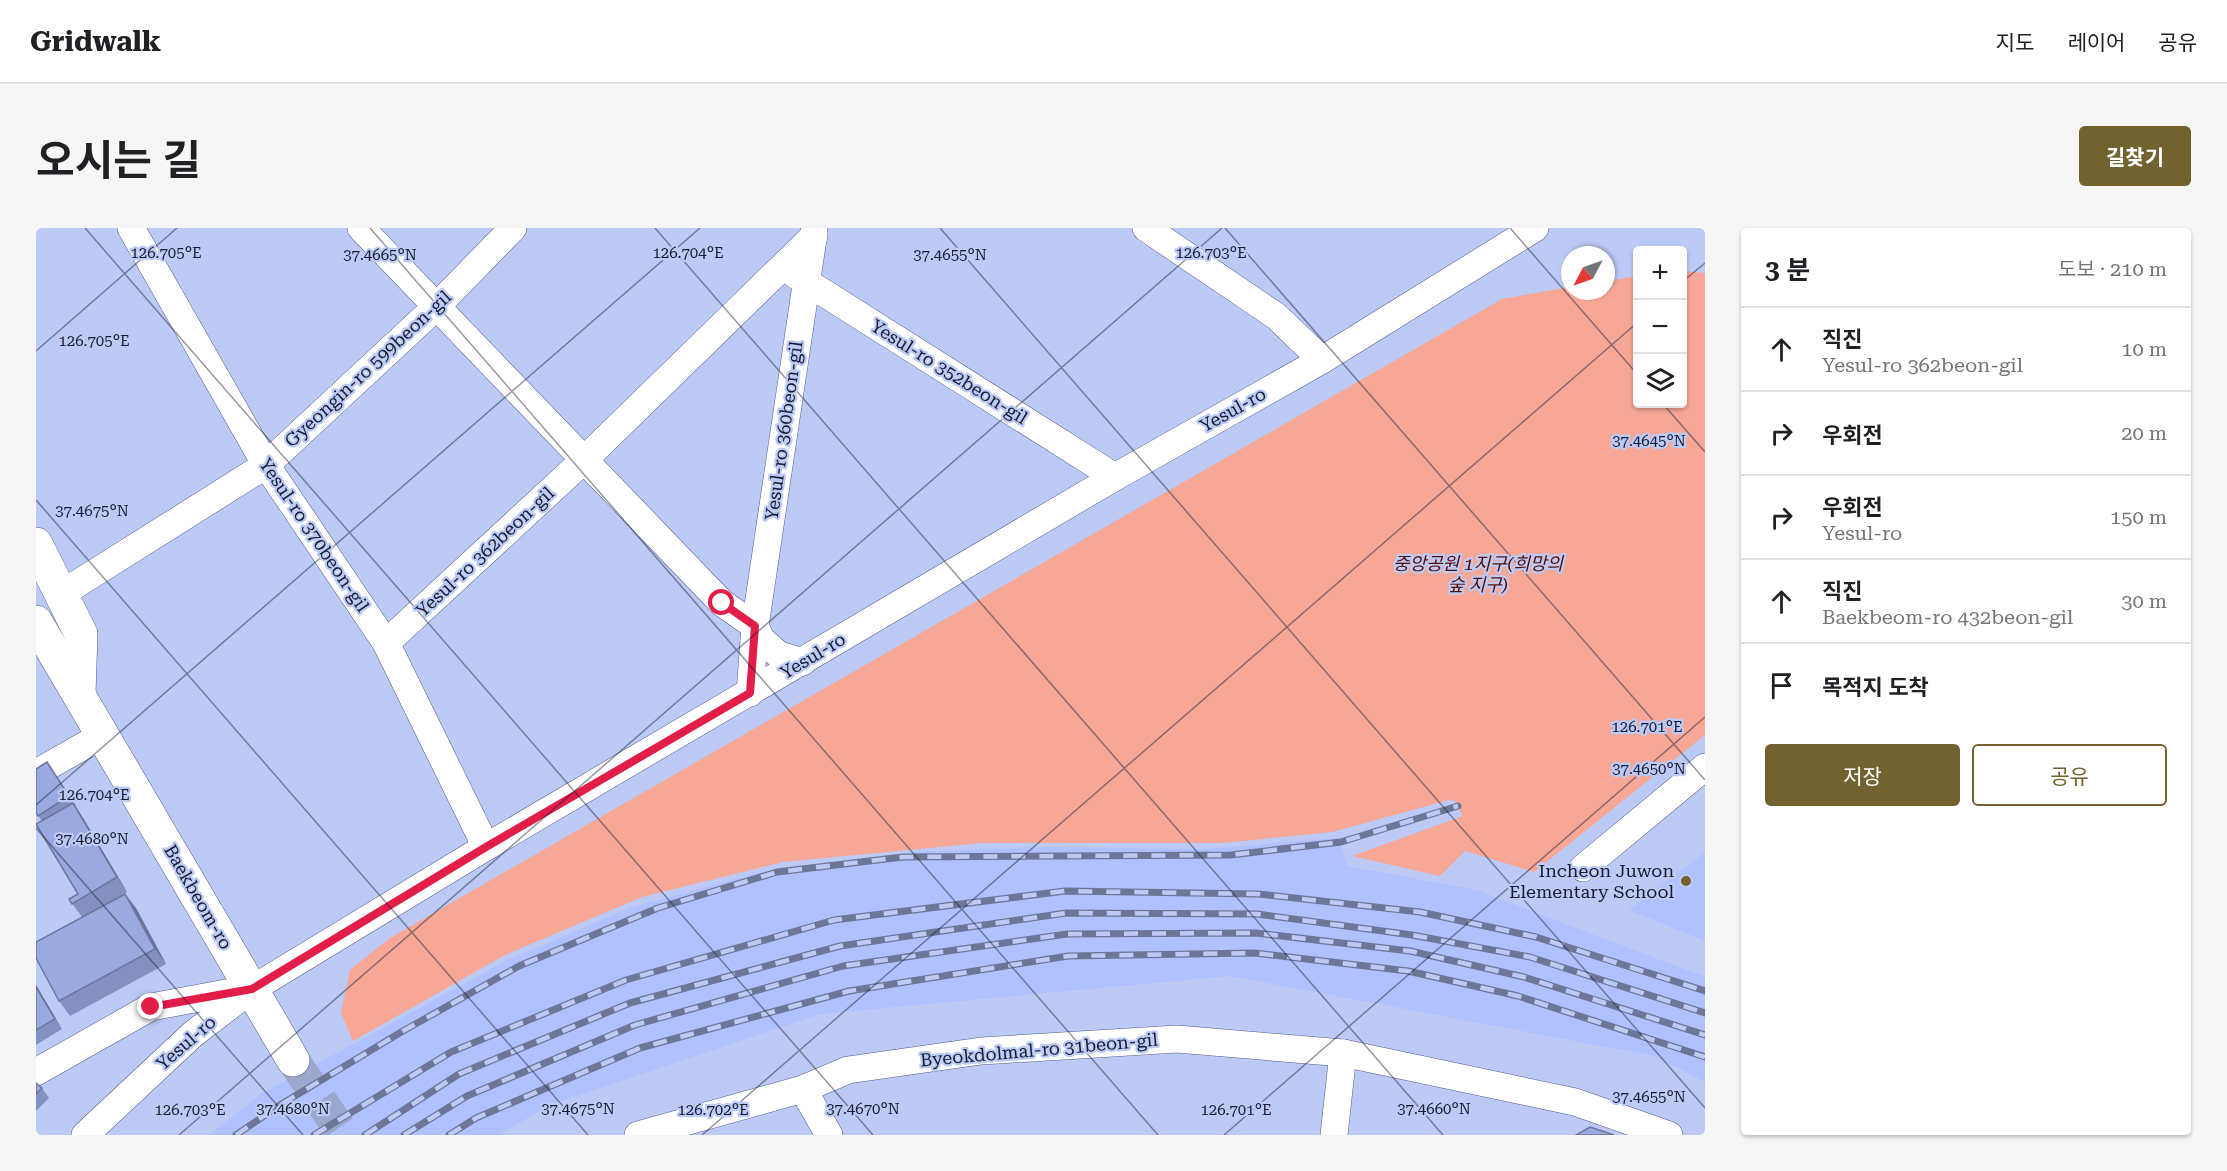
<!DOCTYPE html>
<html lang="ko">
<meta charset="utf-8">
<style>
:root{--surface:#fff;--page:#f6f6f6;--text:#202124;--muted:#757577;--line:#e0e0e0;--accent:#726230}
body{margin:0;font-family:"Roboto Serif","Noto Sans KR",serif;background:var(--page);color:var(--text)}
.controls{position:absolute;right:18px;top:18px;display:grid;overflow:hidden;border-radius:6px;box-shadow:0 2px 4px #0004}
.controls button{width:54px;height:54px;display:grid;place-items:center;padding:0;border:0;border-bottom:2px solid var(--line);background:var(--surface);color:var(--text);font:30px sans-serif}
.compass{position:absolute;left:1525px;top:18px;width:54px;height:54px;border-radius:50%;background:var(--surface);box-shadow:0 2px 4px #0004;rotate:229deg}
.stop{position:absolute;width:18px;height:18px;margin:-14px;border:4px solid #e11d48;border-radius:50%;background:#fff}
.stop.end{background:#e11d48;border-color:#fff;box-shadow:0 2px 6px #0008}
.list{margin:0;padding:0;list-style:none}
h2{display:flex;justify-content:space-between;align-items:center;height:78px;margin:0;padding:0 24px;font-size:26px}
h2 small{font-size:20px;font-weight:400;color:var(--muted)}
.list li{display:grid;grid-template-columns:39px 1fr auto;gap:18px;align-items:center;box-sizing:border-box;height:84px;padding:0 24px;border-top:2px solid var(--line)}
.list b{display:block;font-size:22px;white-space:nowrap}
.list p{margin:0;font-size:20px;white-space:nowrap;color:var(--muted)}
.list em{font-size:20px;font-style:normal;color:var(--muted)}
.actions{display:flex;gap:12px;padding:18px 24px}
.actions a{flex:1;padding:14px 0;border:2px solid var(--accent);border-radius:6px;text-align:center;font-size:21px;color:var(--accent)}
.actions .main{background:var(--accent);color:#fff}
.icon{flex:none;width:33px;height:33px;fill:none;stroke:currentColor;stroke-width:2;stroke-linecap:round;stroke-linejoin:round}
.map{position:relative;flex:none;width:1669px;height:907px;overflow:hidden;border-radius:6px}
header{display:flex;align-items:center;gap:36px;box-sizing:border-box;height:84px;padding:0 30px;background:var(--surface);border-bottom:2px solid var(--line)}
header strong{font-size:28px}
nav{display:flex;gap:33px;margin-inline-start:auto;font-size:21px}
.intro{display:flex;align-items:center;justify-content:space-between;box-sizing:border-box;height:144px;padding:0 36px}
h1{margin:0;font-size:42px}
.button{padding:15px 27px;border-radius:6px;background:var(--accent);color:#fff;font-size:21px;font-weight:700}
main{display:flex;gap:36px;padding:0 36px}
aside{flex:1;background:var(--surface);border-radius:6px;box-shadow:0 2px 4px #0004}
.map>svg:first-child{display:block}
.built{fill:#b0c1ff}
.green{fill:#f6a796}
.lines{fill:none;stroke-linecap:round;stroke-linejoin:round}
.major-tunnel{stroke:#9ca7ce;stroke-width:33;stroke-dasharray:33 16;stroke-linecap:butt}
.minor-casing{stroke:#4f5b8b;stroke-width:28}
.major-casing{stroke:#4f5b8b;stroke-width:34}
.minor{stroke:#fff;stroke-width:27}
.major{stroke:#fff;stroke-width:33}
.rail-casing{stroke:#6d7697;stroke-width:7}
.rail{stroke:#bdcaf6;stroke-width:4.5;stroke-dasharray:14;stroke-linecap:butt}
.wall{fill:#8491c0}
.shaded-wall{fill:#6c769c}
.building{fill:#9aa9df;stroke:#6c769c;stroke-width:1.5}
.route{stroke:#e11d48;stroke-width:8}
.ticks{fill:none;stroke:#171c30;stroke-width:1.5;stroke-opacity:0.45}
.poi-dot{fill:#726230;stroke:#bdcaf6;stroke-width:2}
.labels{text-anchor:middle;stroke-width:4.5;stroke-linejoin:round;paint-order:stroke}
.street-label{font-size:18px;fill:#171c30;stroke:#bdcaf6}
.park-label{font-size:18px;font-style:italic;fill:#580c01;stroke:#bdcaf6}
.poi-label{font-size:18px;fill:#171c30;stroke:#bdcaf6;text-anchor:end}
.ticks-label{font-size:15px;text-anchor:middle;fill:#171c30;stroke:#bdcaf6;stroke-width:4.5;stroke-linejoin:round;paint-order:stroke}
</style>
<header>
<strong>Gridwalk</strong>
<nav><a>지도</a><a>레이어</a><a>공유</a></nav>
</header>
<div class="intro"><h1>오시는 길</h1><a class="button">길찾기</a></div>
<main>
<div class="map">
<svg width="1669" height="907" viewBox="0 0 1669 907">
<rect width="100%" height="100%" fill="#bdcaf6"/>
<!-- built -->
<g class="built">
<polygon points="1303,610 1311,638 1441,662 1669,749 1669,854 1618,828 1194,748 784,786 511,878 464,907 173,907 225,866 468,734 593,680 734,642 879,624 1004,619 1168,621"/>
<polygon points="1669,624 1669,713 1593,682"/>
</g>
<!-- green -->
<polygon class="green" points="1647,43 1669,45 1669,507 1498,644 1429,623 1404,648 1316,628 1427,588 1417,571 1296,604 1187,615 945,615 747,634 606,669 469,727 317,813 305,785 314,742 354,710 1466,71 1534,59 1534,63 1570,63 1570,53 1601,48 1602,176 1646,176"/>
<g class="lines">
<!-- major-tunnel -->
<polyline class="major-tunnel" points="257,832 308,907"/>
<defs>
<g id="minor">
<polyline points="95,0 230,237 350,415 450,619"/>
<polyline points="325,0 686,375 719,398 725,411 743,427 767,434"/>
<polyline points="1110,0 1240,88 1286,132"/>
<polyline points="758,46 1079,249"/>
<polyline points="25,366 230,237 400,79 477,0"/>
<polyline points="350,415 548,232 778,8"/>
<polyline points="714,465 719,398 778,4"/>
<polyline points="0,545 67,507"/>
<polyline points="1547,640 1669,539"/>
<polyline points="0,844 115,779 212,761"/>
<polyline points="767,861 793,907"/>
<polyline points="49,907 157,806 216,761 450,619 1079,249 1286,132 1499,0"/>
<polyline points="602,907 767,861 812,842 945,823 1141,811 1307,825 1539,874 1633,907"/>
<polyline points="1298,907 1307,825"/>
</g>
<g id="major">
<polyline points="0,316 45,406 43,466"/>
<polyline points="0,394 257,832"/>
</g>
</defs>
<!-- minor casing -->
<use href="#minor" class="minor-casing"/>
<!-- major casing -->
<use href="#major" class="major-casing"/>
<!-- minor -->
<use href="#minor" class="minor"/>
<!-- major -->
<use href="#major" class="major"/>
<defs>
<g id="rail">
<polyline points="200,907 244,877 367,803 483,738 622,680 741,644 867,629 1195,627 1305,614 1422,578"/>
<polyline points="278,907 415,824 590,752 798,692 1029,663 1222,666 1384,684 1500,709 1669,763"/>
<polyline points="329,907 423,846 594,775 804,718 1030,685 1221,686 1376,707 1494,729 1669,785"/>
<polyline points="368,907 431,868 599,797 807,738 1031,706 1220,705 1374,723 1488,749 1669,807"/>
<polyline points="413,907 440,890 604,820 813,763 1032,728 1219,725 1372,743 1482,768 1669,829"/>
</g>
</defs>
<!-- rail casing -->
<use href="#rail" class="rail-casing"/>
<!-- rail -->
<use href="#rail" class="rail"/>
</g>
<!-- wall -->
<g class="wall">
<polygon points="11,534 40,578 40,579 47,590 91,664 85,668 100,680 130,736 34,788 23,773 46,689 33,671 42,666 6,593 0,585"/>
<polygon points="0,757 26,801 0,817"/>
<polygon points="0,855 6,860 13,870 0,883"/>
</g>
<!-- shaded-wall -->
<g class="shaded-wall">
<polygon points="37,575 47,590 91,664 81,649"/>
<polygon points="89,666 100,680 130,736 119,721"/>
<polygon points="0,757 26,801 0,759"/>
</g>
<!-- building -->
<g class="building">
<polygon points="11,534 33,568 2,588 0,585 0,541"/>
<polygon points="37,575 81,649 36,676 33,671 42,666 0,596"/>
<polygon points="89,666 119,721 23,773 0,730 0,714"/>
<polygon points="0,759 19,791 0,802"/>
<polygon points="0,855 6,860 0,866"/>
<polygon points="1554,899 1578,907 1540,907"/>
</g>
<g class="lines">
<!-- route -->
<polyline class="route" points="115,779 216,761 450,619 714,465 719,398 686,375"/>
</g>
<!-- ticks -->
<path class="ticks" d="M 49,0 L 837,907M 334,0 L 1122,907M 619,0 L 1407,907M 904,0 L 1669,880M 1189,0 L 1669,552M 1474,0 L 1602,147M 1646,54 L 1669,35M 0,123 L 141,0M 1627,176 L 1669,224M 0,272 L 552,907M 0,577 L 664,0M 0,600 L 267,907M 143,907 L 1186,0M 666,907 L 1602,94M 1188,907 L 1669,489"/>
<!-- markers -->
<circle class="poi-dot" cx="1650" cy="653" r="6"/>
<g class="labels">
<!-- street labels -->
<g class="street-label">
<text transform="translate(332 141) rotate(-43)" y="6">Gyeongin-ro 599beon-gil</text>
<text transform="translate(913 144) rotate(32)" y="6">Yesul-ro 352beon-gil</text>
<text transform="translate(1197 182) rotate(-29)" y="6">Yesul-ro</text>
<text transform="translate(748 203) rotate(-82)" y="6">Yesul-ro 360beon-gil</text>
<text transform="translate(278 307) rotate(56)" y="6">Yesul-ro 370beon-gil</text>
<text transform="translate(449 324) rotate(-43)" y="6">Yesul-ro 362beon-gil</text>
<text transform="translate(777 428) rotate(-31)" y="6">Yesul-ro</text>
<text transform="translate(162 669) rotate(60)" y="6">Baekbeom-ro</text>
<text transform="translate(150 815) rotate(-41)" y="6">Yesul-ro</text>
<text transform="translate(1003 822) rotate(-5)" y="6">Byeokdolmal-ro 31beon-gil</text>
</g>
<!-- park labels -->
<g class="park-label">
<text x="1442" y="342">중앙공원 1지구(희망의<tspan x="1442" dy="21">숲 지구)</tspan></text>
</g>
<!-- poi labels -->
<g class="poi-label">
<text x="1638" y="649">Incheon Juwon<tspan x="1638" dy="21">Elementary School</tspan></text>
</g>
</g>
<g class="ticks-label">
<text x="130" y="30">126.705°E</text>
<text x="652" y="30">126.704°E</text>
<text x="1175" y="30">126.703°E</text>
<text x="344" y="32">37.4665°N</text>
<text x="914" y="32">37.4655°N</text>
<text x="58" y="118">126.705°E</text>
<text x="1613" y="218">37.4645°N</text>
<text x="56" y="288">37.4675°N</text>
<text x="1611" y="504">126.701°E</text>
<text x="1613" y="546">37.4650°N</text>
<text x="58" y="572">126.704°E</text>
<text x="56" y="616">37.4680°N</text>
<text x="1613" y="874">37.4655°N</text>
<text x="257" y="886">37.4680°N</text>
<text x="542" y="886">37.4675°N</text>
<text x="827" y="886">37.4670°N</text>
<text x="1398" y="886">37.4660°N</text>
<text x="154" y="887">126.703°E</text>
<text x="677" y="887">126.702°E</text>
<text x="1200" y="887">126.701°E</text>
</g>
</svg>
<div class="controls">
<button>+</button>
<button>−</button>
<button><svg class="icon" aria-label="layers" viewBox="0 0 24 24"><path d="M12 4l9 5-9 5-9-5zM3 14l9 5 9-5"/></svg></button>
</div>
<svg class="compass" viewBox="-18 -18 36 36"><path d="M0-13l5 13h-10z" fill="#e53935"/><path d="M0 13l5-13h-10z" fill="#757577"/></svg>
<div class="stop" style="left:686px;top:375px"></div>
<div class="stop end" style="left:115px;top:779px"></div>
</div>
<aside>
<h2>3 분<small>도보 · 210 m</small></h2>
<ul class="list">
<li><svg class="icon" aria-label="ahead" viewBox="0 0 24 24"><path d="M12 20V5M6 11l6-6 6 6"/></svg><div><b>직진</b><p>Yesul-ro 362beon-gil</p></div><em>10 m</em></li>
<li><svg class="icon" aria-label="right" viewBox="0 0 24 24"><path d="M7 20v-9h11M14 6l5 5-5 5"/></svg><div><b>우회전</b></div><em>20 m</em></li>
<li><svg class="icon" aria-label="right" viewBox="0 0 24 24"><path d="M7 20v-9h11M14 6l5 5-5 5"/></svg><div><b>우회전</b><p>Yesul-ro</p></div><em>150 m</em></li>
<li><svg class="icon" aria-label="ahead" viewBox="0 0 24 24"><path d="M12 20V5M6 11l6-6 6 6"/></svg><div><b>직진</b><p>Baekbeom-ro 432beon-gil</p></div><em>30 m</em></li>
<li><svg class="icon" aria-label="arrive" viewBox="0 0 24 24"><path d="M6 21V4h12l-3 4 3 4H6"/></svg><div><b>목적지 도착</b></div></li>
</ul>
<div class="actions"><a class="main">저장</a><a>공유</a></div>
</aside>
</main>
